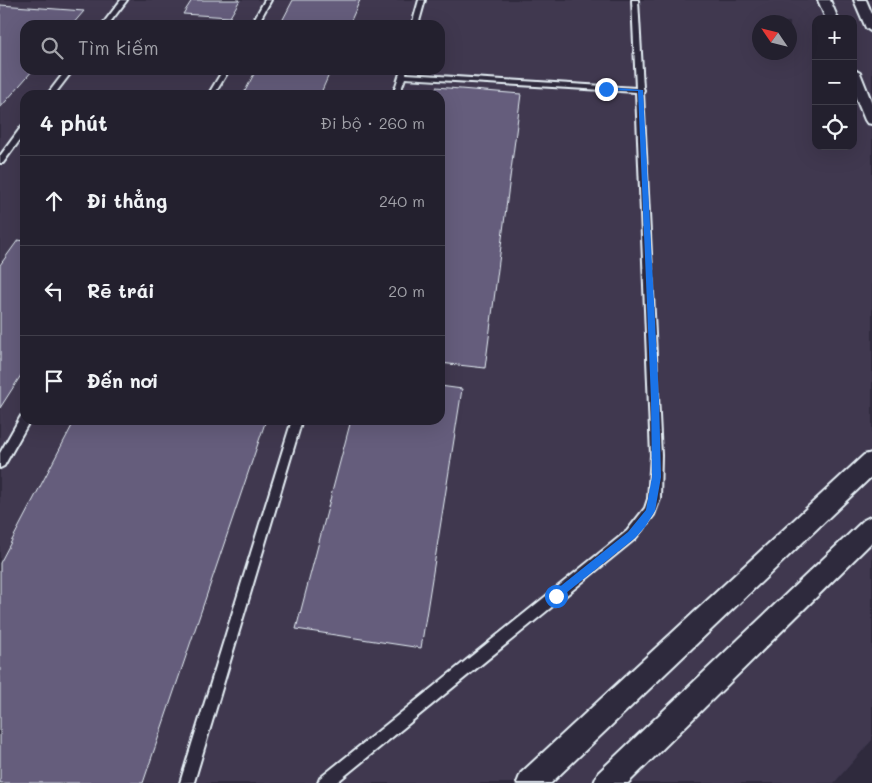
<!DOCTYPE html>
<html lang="vi">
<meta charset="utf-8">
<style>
:root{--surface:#23202e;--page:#2f2d3a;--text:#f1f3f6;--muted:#a3a3aa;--line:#403e4a}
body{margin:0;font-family:Mali,sans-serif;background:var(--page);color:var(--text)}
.controls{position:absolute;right:15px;top:15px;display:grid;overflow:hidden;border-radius:10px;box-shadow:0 5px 20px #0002}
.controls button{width:45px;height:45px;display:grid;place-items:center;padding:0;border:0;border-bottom:1px solid var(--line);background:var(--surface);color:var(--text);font:25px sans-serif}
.compass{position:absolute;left:752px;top:15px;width:45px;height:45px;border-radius:50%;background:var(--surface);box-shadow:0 5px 20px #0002;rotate:305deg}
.stop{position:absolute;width:15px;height:15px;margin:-11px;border:4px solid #1a73e8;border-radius:50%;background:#fff}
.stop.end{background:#1a73e8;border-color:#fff;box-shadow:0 1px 5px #0008}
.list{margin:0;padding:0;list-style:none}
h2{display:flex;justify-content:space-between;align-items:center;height:65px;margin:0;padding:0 20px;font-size:21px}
h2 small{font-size:16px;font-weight:400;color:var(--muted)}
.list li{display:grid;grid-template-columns:32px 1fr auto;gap:15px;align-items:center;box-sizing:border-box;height:90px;padding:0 20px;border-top:1px solid var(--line)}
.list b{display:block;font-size:19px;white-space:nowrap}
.list em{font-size:16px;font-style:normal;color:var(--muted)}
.icon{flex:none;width:28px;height:28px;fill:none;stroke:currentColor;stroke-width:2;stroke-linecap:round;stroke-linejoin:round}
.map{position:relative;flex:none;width:872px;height:783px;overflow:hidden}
.search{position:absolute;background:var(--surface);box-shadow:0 5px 20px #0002;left:20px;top:20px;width:425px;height:55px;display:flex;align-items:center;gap:12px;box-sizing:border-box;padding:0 18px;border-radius:15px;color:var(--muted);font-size:19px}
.panel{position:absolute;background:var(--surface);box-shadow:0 5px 20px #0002;left:20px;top:90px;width:425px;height:335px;border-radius:15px}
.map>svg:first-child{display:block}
.built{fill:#3f3950;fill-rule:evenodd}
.building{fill:#655d7b;stroke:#e8f1f8}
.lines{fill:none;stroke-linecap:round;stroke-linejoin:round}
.lane-casing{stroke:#e8f1f8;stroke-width:4}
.street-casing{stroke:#e8f1f8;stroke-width:4}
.lane{fill:#2f2a3d;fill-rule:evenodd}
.street{fill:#2f2a3d;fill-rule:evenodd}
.route{fill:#1a73e8}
</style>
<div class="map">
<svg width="872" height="783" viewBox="0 0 872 783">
<rect width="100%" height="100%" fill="#2f2a3d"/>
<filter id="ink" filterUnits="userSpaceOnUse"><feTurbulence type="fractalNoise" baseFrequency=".02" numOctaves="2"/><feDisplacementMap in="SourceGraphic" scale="10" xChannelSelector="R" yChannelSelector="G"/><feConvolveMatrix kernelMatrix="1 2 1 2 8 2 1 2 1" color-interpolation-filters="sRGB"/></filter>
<g filter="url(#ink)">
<!-- built -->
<path class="built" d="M 0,0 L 872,0 L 872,740 L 834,783 L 0,783 ZM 816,19 L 853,19 L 853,146 L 816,146 ZM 760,22 L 790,22 L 790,52 L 760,52 ZM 25,25 L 440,25 L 440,70 L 25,70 ZM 25,95 L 440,95 L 440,420 L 25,420 Z"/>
<!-- building -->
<g class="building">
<polygon points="192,0 240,0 230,17 183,14"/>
<polygon points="293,0 360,0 349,25 280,25"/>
<polygon points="0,5 84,11 72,25 25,25 25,70 33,70 0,108"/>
<polygon points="256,70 331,70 320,95 243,95"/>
<polygon points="436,87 521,94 485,368 440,363 440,95 435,95"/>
<polygon points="18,240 25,241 25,369 0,408 0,265"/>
<polygon points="440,386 462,389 421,648 296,629 351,420 440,420"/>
<polygon points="75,420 266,420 143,783 0,783 0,563"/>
</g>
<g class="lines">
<defs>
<g id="lane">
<polygon points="121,0 127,0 108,25 102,25"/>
<polygon points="265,0 271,0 257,25 251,25"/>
<polygon points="419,0 425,0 418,25 412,25"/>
<polygon points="632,0 638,0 643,88 644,90 643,92 661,455 660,499 654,515 635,539 336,783 318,783 320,778 627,531 645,508 648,499 651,455 636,92 405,78 399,95 393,95 401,70 407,70 406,74 636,88"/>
<polygon points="66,70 73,70 54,95 47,95"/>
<polygon points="223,70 229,70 214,95 208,95"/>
<polygon points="22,126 25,126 25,133 3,163 0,163 0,156"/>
<polygon points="25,415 25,420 30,420 4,466 0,468 0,453 21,416"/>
<polygon points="292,420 302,420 194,782 180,783"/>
</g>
<g id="street">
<polygon points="818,0 830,0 838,19 826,19"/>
<polygon points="854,0 866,0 872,14 872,32 866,28"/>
<polygon points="853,69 860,73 872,103 872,124 867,123 865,120 853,91"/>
<polygon points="872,453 872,476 551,783 517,783 521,773 864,455"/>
<polygon points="872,516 872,542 628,783 594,783 598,773 864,520"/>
</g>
</defs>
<!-- lane casing -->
<use href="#lane" class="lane-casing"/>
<!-- street casing -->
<use href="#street" class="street-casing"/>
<!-- lane -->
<use href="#lane" class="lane"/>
<!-- street -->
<use href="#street" class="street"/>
</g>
</g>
<!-- route -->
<polygon class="route" points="606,87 643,90 659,399 661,477 655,511 645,527 635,538 556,601 551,596 552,593 628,532 646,510 652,477 651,399 638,91 604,90"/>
</svg>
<div class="controls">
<button>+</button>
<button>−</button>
<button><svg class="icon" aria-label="locate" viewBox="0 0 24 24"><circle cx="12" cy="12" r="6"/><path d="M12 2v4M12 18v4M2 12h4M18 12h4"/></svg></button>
</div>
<svg class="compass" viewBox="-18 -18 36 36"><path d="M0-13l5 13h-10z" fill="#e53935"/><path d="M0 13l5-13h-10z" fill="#a3a3aa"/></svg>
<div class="stop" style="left:556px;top:596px"></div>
<div class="stop end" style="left:606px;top:89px"></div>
<div class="search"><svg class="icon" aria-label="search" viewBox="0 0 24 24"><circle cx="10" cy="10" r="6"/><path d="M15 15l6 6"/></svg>Tìm kiếm</div>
<section class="panel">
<h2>4 phút<small>Đi bộ · 260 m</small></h2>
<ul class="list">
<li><svg class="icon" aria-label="ahead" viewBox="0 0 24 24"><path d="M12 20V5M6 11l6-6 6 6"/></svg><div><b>Đi thẳng</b></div><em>240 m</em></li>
<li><svg class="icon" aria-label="left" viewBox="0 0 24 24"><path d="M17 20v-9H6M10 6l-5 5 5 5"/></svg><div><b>Rẽ trái</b></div><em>20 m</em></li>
<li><svg class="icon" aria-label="arrive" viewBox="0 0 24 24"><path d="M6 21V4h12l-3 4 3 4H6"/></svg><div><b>Đến nơi</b></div></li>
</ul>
</section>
</div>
